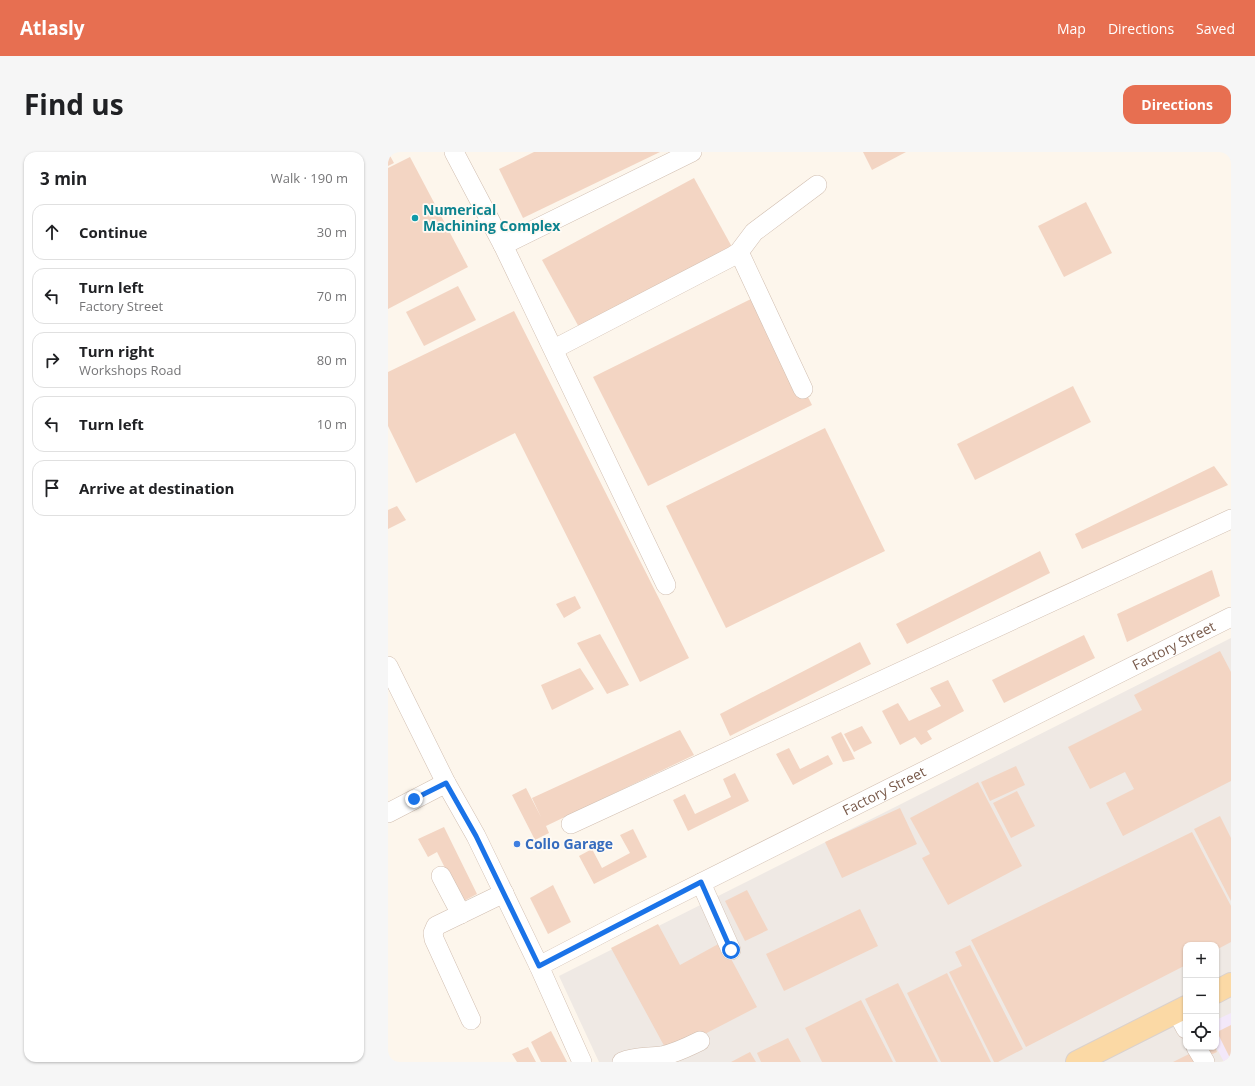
<!DOCTYPE html>
<meta charset="utf-8">
<style>
:root{--surface:#fff;--page:#f6f6f6;--text:#202124;--muted:#757577;--line:#e0e0e0;--accent:#e76f51}
body{margin:0;font-family:"Open Sans",sans-serif;background:var(--page);color:var(--text)}
.controls{position:absolute;right:12px;bottom:12px;display:grid;overflow:hidden;border-radius:8px;box-shadow:0 1px 3px #0004}
.controls button{width:36px;height:36px;display:grid;place-items:center;padding:0;border:0;border-bottom:1px solid var(--line);background:var(--surface);color:var(--text);font:20px sans-serif}
.stop{position:absolute;width:12px;height:12px;margin:-9px;border:3px solid #1a73e8;border-radius:50%;background:#fff}
.stop.end{background:#1a73e8;border-color:#fff;box-shadow:0 1px 4px #0008}
.list{margin:0;padding:0;list-style:none}
h2{display:flex;justify-content:space-between;align-items:center;height:52px;margin:0;padding:0 16px;font-size:17px}
h2 small{font-size:13px;font-weight:400;color:var(--muted)}
.list li{display:grid;grid-template-columns:26px 1fr auto;gap:12px;align-items:center;box-sizing:border-box;height:56px;margin:0 8px 8px;padding:0 8px;border:1px solid var(--line);border-radius:12px}
.list b{display:block;font-size:15px;white-space:nowrap}
.list p{margin:0;font-size:13px;white-space:nowrap;color:var(--muted)}
.list em{font-size:13px;font-style:normal;color:var(--muted)}
.icon{flex:none;width:22px;height:22px;fill:none;stroke:currentColor;stroke-width:2;stroke-linecap:round;stroke-linejoin:round}
.map{position:relative;flex:none;width:843px;height:910px;overflow:hidden;border-radius:12px}
header{display:flex;align-items:center;gap:24px;box-sizing:border-box;height:56px;padding:0 20px;background:var(--accent);color:#fff}
header strong{font-size:19px}
nav{display:flex;gap:22px;margin-inline-start:auto;font-size:14px}
.intro{display:flex;align-items:center;justify-content:space-between;box-sizing:border-box;height:96px;padding:0 24px}
h1{margin:0;font-size:28px}
.button{padding:10px 18px;border-radius:12px;background:var(--accent);color:#fff;font-size:14px;font-weight:700}
main{display:flex;gap:24px;padding:0 24px}
aside{flex:1;background:var(--surface);border-radius:12px;box-shadow:0 1px 3px #0004}
.map>svg:first-child{display:block}
.industrial{fill:#efe9e4;fill-rule:evenodd}
.education{fill:#f3e8fa}
.building{fill:#f3d5c3}
.lines{fill:none;stroke-linecap:round;stroke-linejoin:round}
.minor-casing{stroke:#d1beb0;stroke-width:20}
.major-casing{stroke:#dad1cd;stroke-width:24}
.minor{stroke:#fff;stroke-width:19}
.major{stroke:#fbd9a5;stroke-width:22}
.route{stroke:#1a73e8;stroke-width:5}
.culture-dot{fill:#0f9aa8;stroke:#fffaf3;stroke-width:1.5}
.shop-dot{fill:#3f7fe0;stroke:#fffaf3;stroke-width:1.5}
.labels{text-anchor:middle;stroke-width:3.5;stroke-linejoin:round;paint-order:stroke}
.culture-label{font-size:14px;font-weight:bold;fill:#0d838f;stroke:#fffaf3;text-anchor:start}
.street-label{font-size:14px;fill:#7a5c4d;stroke:#fffaf3}
.shop-label{font-size:14px;font-weight:bold;fill:#366cbe;stroke:#fffaf3;text-anchor:start}
</style>
<header>
<strong>Atlasly</strong>
<nav><a>Map</a><a>Directions</a><a>Saved</a></nav>
</header>
<div class="intro"><h1>Find us</h1><a class="button">Directions</a></div>
<main>
<aside>
<h2>3 min<small>Walk · 190 m</small></h2>
<ul class="list">
<li><svg class="icon" aria-label="ahead" viewBox="0 0 24 24"><path d="M12 20V5M6 11l6-6 6 6"/></svg><div><b>Continue</b></div><em>30 m</em></li>
<li><svg class="icon" aria-label="left" viewBox="0 0 24 24"><path d="M17 20v-9H6M10 6l-5 5 5 5"/></svg><div><b>Turn left</b><p>Factory Street</p></div><em>70 m</em></li>
<li><svg class="icon" aria-label="right" viewBox="0 0 24 24"><path d="M7 20v-9h11M14 6l5 5-5 5"/></svg><div><b>Turn right</b><p>Workshops Road</p></div><em>80 m</em></li>
<li><svg class="icon" aria-label="left" viewBox="0 0 24 24"><path d="M17 20v-9H6M10 6l-5 5 5 5"/></svg><div><b>Turn left</b></div><em>10 m</em></li>
<li><svg class="icon" aria-label="arrive" viewBox="0 0 24 24"><path d="M6 21V4h12l-3 4 3 4H6"/></svg><div><b>Arrive at destination</b></div></li>
</ul>
</aside>
<div class="map">
<svg width="843" height="910" viewBox="0 0 843 910">
<rect width="100%" height="100%" fill="#fdf6ec"/>
<!-- industrial -->
<path class="industrial" d="M 843,486 L 843,910 L 211,910 L 171,824 ZM 798,793 L 828,793 L 828,895 L 798,895 Z"/>
<!-- education -->
<polygon class="education" points="843,861 843,910 836,910 828,895 828,868"/>
<!-- building -->
<g class="building">
<polygon points="0,0 6,11 0,14"/>
<polygon points="146,0 272,0 135,66 111,17"/>
<polygon points="475,0 518,0 484,18"/>
<polygon points="22,5 80,115 0,157 0,16"/>
<polygon points="306,26 344,95 192,177 154,108"/>
<polygon points="698,50 724,101 676,125 650,74"/>
<polygon points="70,134 88,168 36,194 18,160"/>
<polygon points="369,144 424,253 260,334 205,225"/>
<polygon points="126,159 301,506 252,530 127,281 28,331 0,274 0,220"/>
<polygon points="685,234 703,270 587,328 569,292"/>
<polygon points="437,276 497,399 338,476 278,354"/>
<polygon points="826,314 840,333 694,397 687,382"/>
<polygon points="9,354 18,368 0,377 0,358"/>
<polygon points="652,399 662,421 519,492 508,472"/>
<polygon points="824,418 832,444 739,490 729,462"/>
<polygon points="187,444 193,456 176,466 168,452"/>
<polygon points="212,482 241,533 219,542 189,491"/>
<polygon points="696,483 707,506 616,551 604,528"/>
<polygon points="472,490 483,512 342,584 332,562"/>
<polygon points="832,499 843,520 843,629 735,684 718,651 746,637 737,620 702,637 680,595 754,558 746,543"/>
<polygon points="192,516 206,537 164,558 153,533"/>
<polygon points="560,528 576,559 539,579 544,587 533,593 527,585 512,593 494,559 510,551 521,569 553,554 542,536"/>
<polygon points="474,574 484,591 466,600 456,582"/>
<polygon points="292,578 306,603 158,674 161,681 147,688 124,643 138,636 153,665 144,646"/>
<polygon points="453,580 467,607 455,610 443,585"/>
<polygon points="401,596 412,617 440,603 445,612 405,633 388,602"/>
<polygon points="628,614 637,633 602,649 593,630"/>
<polygon points="347,621 361,649 300,679 285,648 297,642 307,662 343,645 335,627"/>
<polygon points="590,630 634,714 560,753 534,706 542,702 522,666"/>
<polygon points="629,639 647,674 623,686 605,651"/>
<polygon points="512,656 529,692 454,726 437,690"/>
<polygon points="832,664 843,686 843,749 806,677"/>
<polygon points="56,675 89,742 74,750 49,700 40,705 30,687"/>
<polygon points="245,677 259,705 206,732 191,704 204,697 214,716 242,701 232,683"/>
<polygon points="804,680 843,754 843,790 828,798 828,793 798,793 798,813 638,895 583,788"/>
<polygon points="165,733 183,770 160,782 142,746"/>
<polygon points="359,738 380,778 357,789 337,749"/>
<polygon points="472,757 490,794 396,839 378,802"/>
<polygon points="270,772 292,813 334,790 369,855 280,901 223,796"/>
<polygon points="582,793 635,897 610,910 606,910 561,820 574,814 567,800"/>
<polygon points="559,821 603,910 553,910 519,841"/>
<polygon points="510,831 550,910 508,910 477,847"/>
<polygon points="473,848 505,910 434,910 417,876"/>
<polygon points="843,873 843,908 829,880"/>
<polygon points="163,879 179,910 153,910 143,890"/>
<polygon points="400,886 413,910 373,910 369,901"/>
<polygon points="140,895 148,910 129,910 124,902"/>
<polygon points="813,895 827,895 829,900 818,905"/>
<polygon points="362,900 368,910 343,910"/>
<polygon points="803,901 808,910 785,910"/>
</g>
<g class="lines">
<defs>
<g id="minor">
<polyline points="66,0 115,93 278,433"/>
<polyline points="115,93 304,0"/>
<polyline points="351,100 415,237"/>
<polyline points="166,197 345,104 351,100 366,80 429,33"/>
<polyline points="0,514 58,631 88,684 151,814 194,910"/>
<polyline points="0,661 58,631"/>
<polyline points="183,672 843,367"/>
<polyline points="53,724 73,762"/>
<polyline points="313,731 343,798"/>
<path id="s1" d="M 151,814 L 249,763 L 843,465"/>
<polyline points="789,860 798,877"/>
<polyline points="83,868 46,787 45,781 48,774 116,741"/>
<polyline points="808,895 817,910"/>
<path d="M 234,910 C 248,904 260,906 274,904 C 287,901 300,895 312,889"/>
</g>
<g id="major">
<polyline points="828,840 843,832"/>
<polyline points="689,910 798,855"/>
</g>
</defs>
<!-- minor casing -->
<use href="#minor" class="minor-casing"/>
<!-- major casing -->
<use href="#major" class="major-casing"/>
<!-- minor -->
<use href="#minor" class="minor"/>
<!-- major -->
<use href="#major" class="major"/>
</g>
<g class="lines">
<!-- route -->
<polyline class="route" points="26,647 58,631 88,684 151,814 313,730 343,798"/>
</g>
<!-- markers -->
<circle class="culture-dot" cx="27" cy="66" r="4"/>
<circle class="shop-dot" cx="129" cy="692" r="4"/>
<g class="labels">
<!-- culture labels -->
<g class="culture-label">
<text x="35" y="63">Numerical<tspan x="35" dy="16">Machining Complex</tspan></text>
</g>
<!-- street labels -->
<g class="street-label">
<text dy="5" stroke="none"><textPath href="#s1" startOffset="711">Factory Street</textPath></text>
<text dy="5" stroke="none"><textPath href="#s1" startOffset="387">Factory Street</textPath></text>
</g>
<!-- shop labels -->
<g class="shop-label">
<text x="137" y="697">Collo Garage</text>
</g>
</g>
</svg>
<div class="controls">
<button>+</button>
<button>−</button>
<button><svg class="icon" aria-label="locate" viewBox="0 0 24 24"><circle cx="12" cy="12" r="6"/><path d="M12 2v4M12 18v4M2 12h4M18 12h4"/></svg></button>
</div>
<div class="stop" style="left:343px;top:798px"></div>
<div class="stop end" style="left:26px;top:647px"></div>
</div>
</main>
